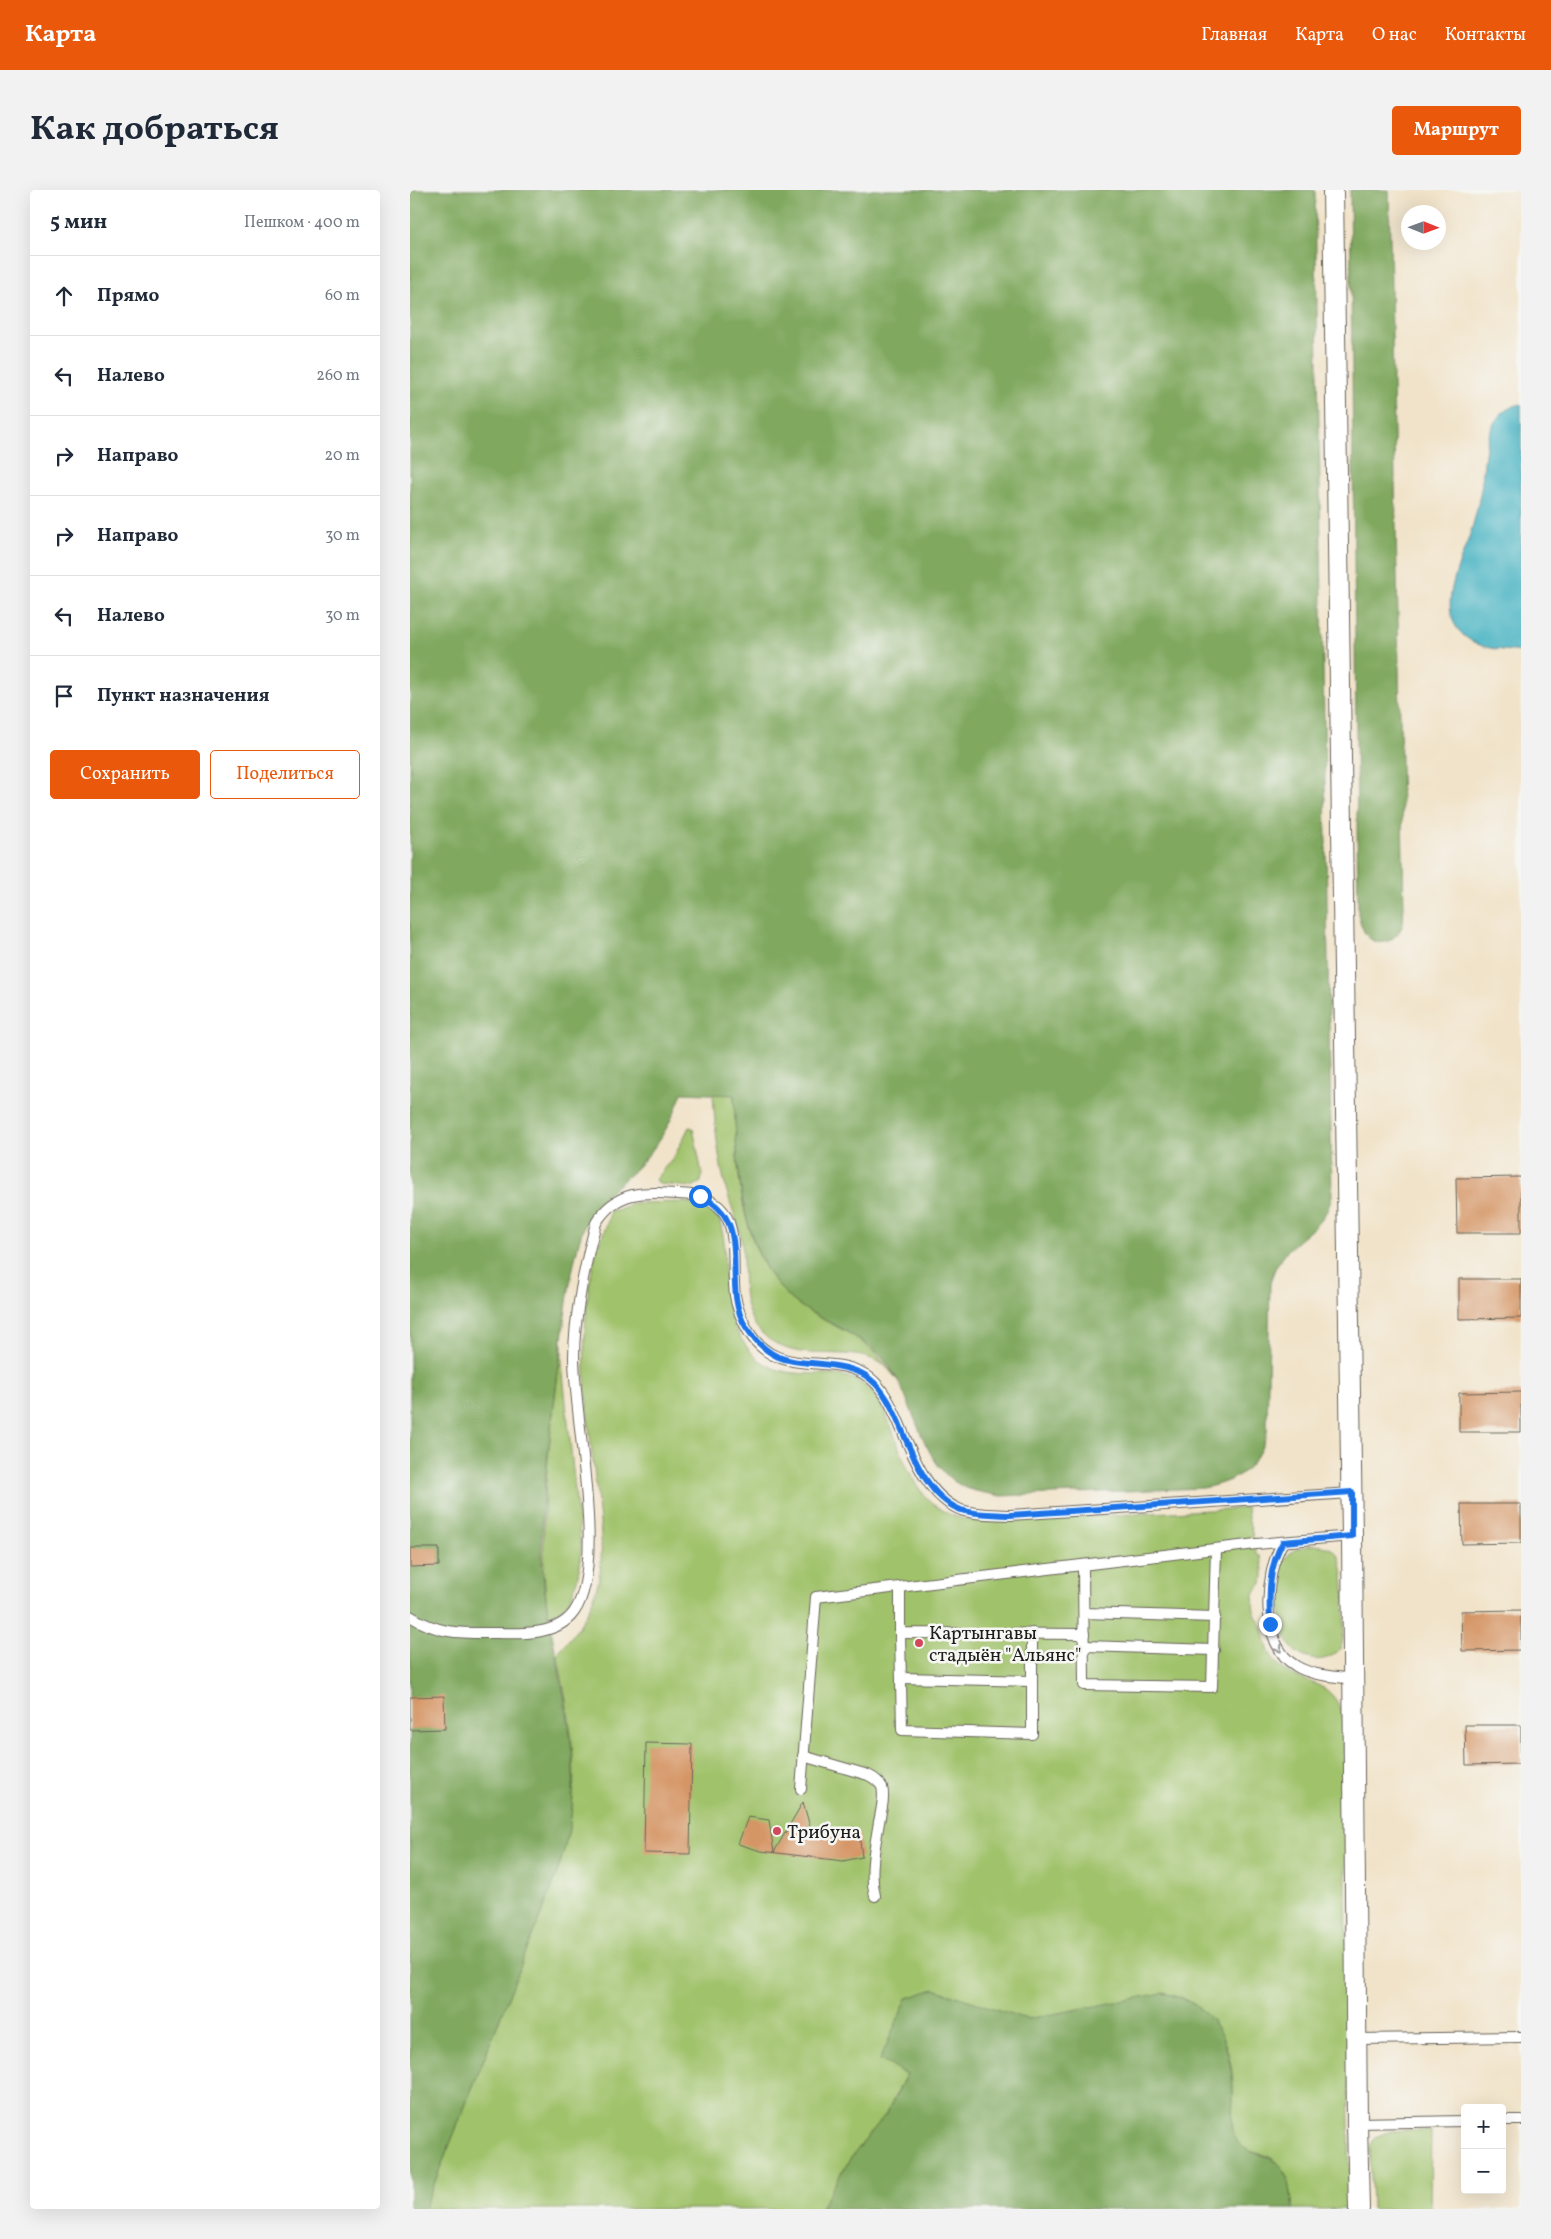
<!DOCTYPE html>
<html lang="ru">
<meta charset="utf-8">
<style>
:root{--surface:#fff;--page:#f2f2f3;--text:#1f2937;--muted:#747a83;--line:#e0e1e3;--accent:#ea580c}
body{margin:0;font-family:Vollkorn,serif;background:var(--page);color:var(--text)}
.controls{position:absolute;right:15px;bottom:15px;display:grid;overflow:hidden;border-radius:5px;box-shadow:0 5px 20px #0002}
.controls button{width:45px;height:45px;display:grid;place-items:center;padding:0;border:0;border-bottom:1px solid var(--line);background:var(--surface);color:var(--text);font:25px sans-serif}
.compass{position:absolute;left:991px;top:15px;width:45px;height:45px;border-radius:50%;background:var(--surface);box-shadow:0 5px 20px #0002;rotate:91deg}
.stop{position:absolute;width:15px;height:15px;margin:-11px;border:4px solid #1a73e8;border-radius:50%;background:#fff}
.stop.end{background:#1a73e8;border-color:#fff;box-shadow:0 1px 5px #0008}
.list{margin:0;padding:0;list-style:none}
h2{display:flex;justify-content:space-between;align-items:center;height:65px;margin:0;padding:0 20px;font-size:21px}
h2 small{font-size:16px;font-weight:400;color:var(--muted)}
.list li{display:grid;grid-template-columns:32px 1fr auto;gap:15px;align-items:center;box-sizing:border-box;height:80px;padding:0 20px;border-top:1px solid var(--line)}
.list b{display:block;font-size:19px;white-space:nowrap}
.list em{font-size:16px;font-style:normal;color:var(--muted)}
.actions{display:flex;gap:10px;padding:15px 20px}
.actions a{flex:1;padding:11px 0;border:1px solid var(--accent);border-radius:5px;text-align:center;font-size:18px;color:var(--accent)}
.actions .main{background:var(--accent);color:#fff}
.icon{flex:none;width:28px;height:28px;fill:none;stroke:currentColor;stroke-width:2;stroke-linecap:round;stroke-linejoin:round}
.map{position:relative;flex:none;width:1111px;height:2019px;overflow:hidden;border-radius:5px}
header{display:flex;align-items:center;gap:30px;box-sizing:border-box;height:70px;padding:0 25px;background:var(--accent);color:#fff}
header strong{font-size:24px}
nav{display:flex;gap:28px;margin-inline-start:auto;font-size:18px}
.intro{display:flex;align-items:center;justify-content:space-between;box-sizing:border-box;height:120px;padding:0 30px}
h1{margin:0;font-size:35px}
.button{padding:12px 22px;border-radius:5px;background:var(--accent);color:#fff;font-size:18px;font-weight:700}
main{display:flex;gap:30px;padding:0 30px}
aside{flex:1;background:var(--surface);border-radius:5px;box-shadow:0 5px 20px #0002}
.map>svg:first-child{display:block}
.green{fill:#a0c26b;stroke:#5e6f44}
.forest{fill:#80a85f;stroke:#4e623e}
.water{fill:#46b3c3;stroke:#316870}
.building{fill:#d59666}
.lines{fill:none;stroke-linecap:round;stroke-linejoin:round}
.service-casing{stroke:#676259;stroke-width:12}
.minor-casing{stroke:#676259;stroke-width:22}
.service{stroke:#fff;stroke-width:10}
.minor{stroke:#fff;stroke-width:20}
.oneway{stroke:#999}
.route{stroke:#1a73e8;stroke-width:6}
.poi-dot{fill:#d1495b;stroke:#f6f6f2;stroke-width:2}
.labels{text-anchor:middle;stroke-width:5;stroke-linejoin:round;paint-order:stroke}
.poi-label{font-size:19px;fill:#1c1c1c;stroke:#f6f6f2;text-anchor:start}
</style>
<header>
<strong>Карта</strong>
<nav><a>Главная</a><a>Карта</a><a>О нас</a><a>Контакты</a></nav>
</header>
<div class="intro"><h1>Как добраться</h1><a class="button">Маршрут</a></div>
<main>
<aside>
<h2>5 мин<small>Пешком · 400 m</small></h2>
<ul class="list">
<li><svg class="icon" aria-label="ahead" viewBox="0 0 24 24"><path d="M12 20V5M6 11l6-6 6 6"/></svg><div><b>Прямо</b></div><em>60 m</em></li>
<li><svg class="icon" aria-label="left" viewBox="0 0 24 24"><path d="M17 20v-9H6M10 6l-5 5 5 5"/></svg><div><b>Налево</b></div><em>260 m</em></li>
<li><svg class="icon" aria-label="right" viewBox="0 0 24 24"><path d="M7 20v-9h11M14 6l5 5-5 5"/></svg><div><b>Направо</b></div><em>20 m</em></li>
<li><svg class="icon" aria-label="right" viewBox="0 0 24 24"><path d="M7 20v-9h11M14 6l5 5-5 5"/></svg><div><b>Направо</b></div><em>30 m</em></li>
<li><svg class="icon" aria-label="left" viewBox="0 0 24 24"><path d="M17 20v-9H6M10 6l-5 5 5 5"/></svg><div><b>Налево</b></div><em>30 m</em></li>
<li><svg class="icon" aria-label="arrive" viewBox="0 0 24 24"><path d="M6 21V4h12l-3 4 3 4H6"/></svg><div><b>Пункт назначения</b></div></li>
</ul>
<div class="actions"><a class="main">Сохранить</a><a>Поделиться</a></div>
</aside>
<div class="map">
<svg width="1111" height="2019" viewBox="0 0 1111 2019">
<rect width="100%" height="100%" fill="#f6f6f2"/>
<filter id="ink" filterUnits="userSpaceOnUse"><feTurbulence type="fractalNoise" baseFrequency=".02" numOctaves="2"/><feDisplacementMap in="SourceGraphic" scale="10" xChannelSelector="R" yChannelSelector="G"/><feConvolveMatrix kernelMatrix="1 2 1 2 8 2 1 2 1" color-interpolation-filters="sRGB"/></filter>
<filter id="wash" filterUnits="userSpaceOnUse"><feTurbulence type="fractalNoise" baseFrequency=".0096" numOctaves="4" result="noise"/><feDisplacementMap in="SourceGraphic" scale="20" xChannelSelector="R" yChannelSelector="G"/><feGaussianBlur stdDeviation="1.12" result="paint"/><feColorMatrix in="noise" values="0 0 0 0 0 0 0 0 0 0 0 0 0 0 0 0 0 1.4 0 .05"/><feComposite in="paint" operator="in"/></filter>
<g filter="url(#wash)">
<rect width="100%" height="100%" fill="#f1e3c9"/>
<!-- green -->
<g class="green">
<path d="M 303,904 L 324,904 C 327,975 326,1069 389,1115 C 406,1127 425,1135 442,1145 C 462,1158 477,1174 490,1193 C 485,1188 481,1181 475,1176 C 449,1156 408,1169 378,1159 C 363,1154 348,1143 341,1128 C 330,1105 335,1077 332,1053 C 329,1034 322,1019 317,1002 C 308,970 305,937 303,904 Z"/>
<polygon points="279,937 283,938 292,984 291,992 282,997 249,994 246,989 248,986 265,965"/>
<path d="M 275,1012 C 287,1015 297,1022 308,1022 C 309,1032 313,1041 314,1051 C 316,1088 311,1117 332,1150 C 369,1209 423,1164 460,1200 C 472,1213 479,1231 485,1247 C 502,1294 518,1328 573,1332 L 837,1318 C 837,1333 846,1348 846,1364 L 850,1366 C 853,1373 854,1386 852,1393 C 851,1396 846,1398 845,1402 C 843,1406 843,1416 844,1421 C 845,1426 849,1430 851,1434 C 856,1445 855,1456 862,1467 C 886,1502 924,1480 934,1532 L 940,2019 L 883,2019 C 881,2003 880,1984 868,1973 C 855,1959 832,1967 824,1947 C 819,1934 823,1918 823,1905 C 824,1863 810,1825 771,1807 L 486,1878 L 497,1883 L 476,1924 L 440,1969 L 410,2019 L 14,2019 C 50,1928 87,1838 121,1747 C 136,1705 158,1662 162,1617 C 168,1565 157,1514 147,1463 C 169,1440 182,1420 189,1388 C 194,1362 190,1331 187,1305 C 181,1251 172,1196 175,1142 C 176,1116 179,1088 186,1063 C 189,1048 200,1034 200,1020 L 207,1020 L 224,1013 Z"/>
<path d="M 152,1151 L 152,1174 L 171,1358 C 170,1381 166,1419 138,1425 C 126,1333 141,1242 152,1151 Z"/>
<path d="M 904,1355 C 914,1356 922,1357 928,1365 C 936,1377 937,1448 930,1459 C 924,1467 912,1471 902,1469 C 863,1462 871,1411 870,1381 C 874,1363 886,1357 904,1355 Z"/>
<path d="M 1021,1941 L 1020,2019 L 962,2019 L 960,1957 C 967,1935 1002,1941 1021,1941 Z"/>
</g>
<!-- forest -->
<g class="forest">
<path d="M 0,0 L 905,0 L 922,1006 C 914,1047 870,1047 860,1094 L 857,1243 C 846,1278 829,1291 793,1298 L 591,1306 C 577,1303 563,1302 550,1295 C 512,1275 504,1210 479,1176 C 458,1148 421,1135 392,1117 C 328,1075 327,973 324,905 L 272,903 C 263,928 252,950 234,970 C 207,1001 180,1008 169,1052 C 156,1101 152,1154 145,1205 C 138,1266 127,1332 134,1394 C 143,1470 169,1541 162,1618 C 157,1672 130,1725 111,1775 C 79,1857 46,1938 14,2019 L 0,2019 Z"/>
<path d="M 940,0 L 979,0 L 994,717 C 993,722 994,728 993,733 C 989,749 970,760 957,746 C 952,740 950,731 948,724 Z"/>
<path d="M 524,1799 L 617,1829 L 753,1803 C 805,1813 821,1852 823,1901 C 824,1916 819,1933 825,1947 C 834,1969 864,1960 875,1982 C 881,1993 881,2007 883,2019 L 410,2019 L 440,1969 L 476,1924 L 497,1884 L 470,1870 L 497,1808 Z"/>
</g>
<!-- water -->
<path class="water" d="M 1111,214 L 1111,462 C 1098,460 1082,460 1070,455 C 1020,435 1045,386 1058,350 C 1064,334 1068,316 1071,299 C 1076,267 1072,222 1111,214 Z"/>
<g id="blocks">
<!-- building -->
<g class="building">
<polygon points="1111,987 1111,1043 1047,1043 1046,988"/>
<polygon points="1049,1089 1111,1089 1111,1128 1049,1129"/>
<polygon points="1111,1202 1111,1242 1049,1242 1049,1203"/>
<polygon points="1051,1314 1111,1314 1111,1353 1052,1354"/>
<polygon points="0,1358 29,1358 29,1376 0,1377"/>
<polygon points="1111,1420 1111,1460 1052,1461 1051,1421"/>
<polygon points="34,1506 35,1539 0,1540 0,1507"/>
<polygon points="1055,1535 1111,1535 1111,1574 1056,1575"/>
<polygon points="236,1553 282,1554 280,1664 234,1663"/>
<polygon points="393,1612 402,1644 435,1647 435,1643 449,1643 452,1667 433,1671 351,1661 328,1654 338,1627 359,1630 364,1662"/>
</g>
</g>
</g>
<g filter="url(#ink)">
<use href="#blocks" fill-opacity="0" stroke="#676259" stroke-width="1"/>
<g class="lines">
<defs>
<g id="service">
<path d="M 873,1352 C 854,1383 849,1455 886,1476 C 902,1486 924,1486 943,1489"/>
<polyline points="673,1376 674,1495 802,1497 806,1359"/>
<polyline points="490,1398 490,1443 674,1444"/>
<polyline points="674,1423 805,1427"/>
<path d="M 0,1426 C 30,1445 53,1443 87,1443 C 112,1444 148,1445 164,1422 C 197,1376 164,1228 164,1167 C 164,1127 175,1073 186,1033 C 209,995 243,1003 282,1005 C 331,1012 322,1057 324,1093 C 324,1107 328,1121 334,1133 C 363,1195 421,1158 460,1188 C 474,1199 482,1217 489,1233 C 502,1263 517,1307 551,1320 C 566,1325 584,1324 600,1325 L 941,1303"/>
<polyline points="490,1443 492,1540 622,1544 622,1443"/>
<polyline points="675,1456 804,1460"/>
<polyline points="491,1488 622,1491"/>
<path d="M 393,1566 L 458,1585 C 464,1588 469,1591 472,1597 C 475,1608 471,1621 469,1632 C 465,1657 459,1681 465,1706"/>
<polyline points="391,1599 406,1407 846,1354 942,1346"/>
<polyline points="946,1849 1111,1847"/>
<polyline points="1092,1930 1111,1930"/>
<polyline points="947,1933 1055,1931"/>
</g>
<polyline id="minor" points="923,0 942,1346 947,1933 949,2019"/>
</defs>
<!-- service casing -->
<use href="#service" class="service-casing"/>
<!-- minor casing -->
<use href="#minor" class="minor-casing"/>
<!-- service -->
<use href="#service" class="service"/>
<!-- minor -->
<use href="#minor" class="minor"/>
</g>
<!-- one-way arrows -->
<defs><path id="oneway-chevron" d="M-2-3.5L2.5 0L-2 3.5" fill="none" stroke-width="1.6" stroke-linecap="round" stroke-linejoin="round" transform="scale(1.25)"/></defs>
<use class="oneway" href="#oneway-chevron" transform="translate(869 1459) rotate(58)"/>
</g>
<g class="lines" filter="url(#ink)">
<!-- route -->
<path class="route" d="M 290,1006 C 347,1030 309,1095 336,1137 C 366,1183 392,1167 436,1178 C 444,1180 454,1183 460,1189 C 474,1200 482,1217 489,1233 C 502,1264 517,1307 551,1320 C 566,1325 584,1324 600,1325 L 942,1302 L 942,1346 L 873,1352 C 858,1377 859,1405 860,1434"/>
</g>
<!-- markers -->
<g class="poi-dot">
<circle cx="509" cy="1453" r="5"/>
<circle cx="367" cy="1641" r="5"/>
</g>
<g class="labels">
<!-- poi labels -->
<g class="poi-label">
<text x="519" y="1449">Картынгавы<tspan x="519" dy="22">стадыён "Альянс"</tspan></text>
<text x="377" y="1648">Трибуна</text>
</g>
</g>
</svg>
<div class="controls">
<button>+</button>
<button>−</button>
</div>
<svg class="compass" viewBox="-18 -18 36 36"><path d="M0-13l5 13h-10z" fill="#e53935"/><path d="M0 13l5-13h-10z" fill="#747a83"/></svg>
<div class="stop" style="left:290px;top:1006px"></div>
<div class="stop end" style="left:860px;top:1434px"></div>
</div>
</main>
